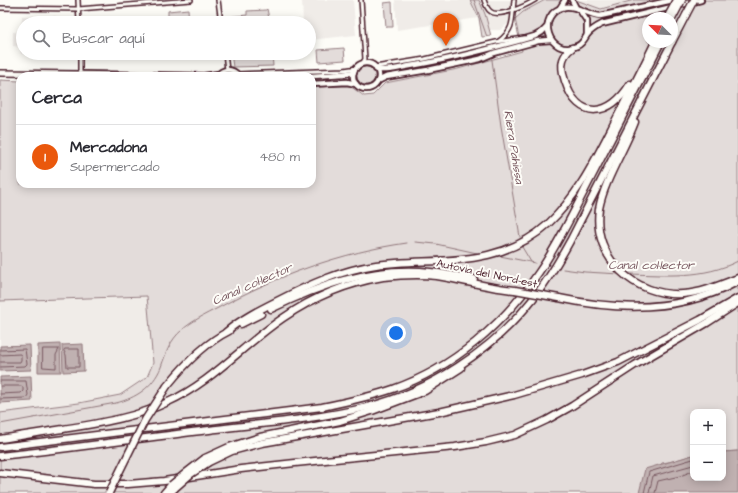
<!DOCTYPE html>
<html lang="es">
<meta charset="utf-8">
<style>
:root{--surface:#fff;--page:#f2f2f3;--text:#2b2b33;--muted:#7c7c81;--line:#e1e1e2;--accent:#ea580c}
body{margin:0;font-family:"Architects Daughter",sans-serif;background:var(--page);color:var(--text)}
.controls{position:absolute;right:12px;bottom:12px;display:grid;overflow:hidden;border-radius:8px;box-shadow:0 2px 10px #0003}
.controls button{width:36px;height:36px;display:grid;place-items:center;padding:0;border:0;border-bottom:1px solid var(--line);background:var(--surface);color:var(--text);font:20px sans-serif}
.compass{position:absolute;left:642px;top:12px;width:36px;height:36px;border-radius:50%;background:var(--surface);box-shadow:0 2px 10px #0003;rotate:294deg}
.you{position:absolute;left:396px;top:333px;width:14px;height:14px;margin:-10px;border:3px solid #fff;border-radius:50%;background:#1a73e8;box-shadow:0 0 0 6px #1a73e833}
.badge{display:grid;place-items:center;width:26px;height:26px;border-radius:50%;background:var(--accent);color:#fff;font-size:13px;font-weight:700}
.pin{position:absolute;translate:-50% -33px;filter:drop-shadow(0 1px 2px #0008)}
.pin::after{content:'';position:absolute;top:21px;width:14px;height:12px;background:inherit;clip-path:polygon(0 0,100% 0,50% 100%)}
.list{margin:0;padding:0;list-style:none}
h2{display:flex;justify-content:space-between;align-items:center;height:52px;margin:0;padding:0 16px;font-size:17px}
h2 small{font-size:13px;font-weight:400;color:var(--muted)}
.list li{display:grid;grid-template-columns:26px 1fr auto;gap:12px;align-items:center;box-sizing:border-box;height:64px;padding:0 16px;border-top:1px solid var(--line)}
.list b{display:block;font-size:15px;white-space:nowrap}
.list p{margin:0;font-size:13px;white-space:nowrap;color:var(--muted)}
.list em{font-size:13px;font-style:normal;color:var(--muted)}
.icon{flex:none;width:22px;height:22px;fill:none;stroke:currentColor;stroke-width:2;stroke-linecap:round;stroke-linejoin:round}
.map{position:relative;flex:none;width:738px;height:493px;overflow:hidden}
.search{position:absolute;background:var(--surface);box-shadow:0 2px 10px #0003;left:16px;top:16px;width:300px;height:44px;display:flex;align-items:center;gap:10px;box-sizing:border-box;padding:0 14px;border-radius:22px;color:var(--muted);font-size:15px}
.panel{position:absolute;background:var(--surface);box-shadow:0 2px 10px #0003;left:16px;top:72px;width:300px;height:116px;border-radius:12px}
.map>svg:first-child{display:block}
.built{fill:#f0ece8}
.green{fill:#e3dcda;stroke:#967e82;fill-rule:evenodd}
.water{fill:#c0b1b1;stroke:#91777b}
.lines{fill:none;stroke-linecap:round;stroke-linejoin:round}
.shore{stroke:#795961;stroke-width:1}
.stream{stroke:#91777b;stroke-width:1}
.street-casing{stroke:#4a1f2b;stroke-width:6}
.secondary-casing{stroke:#4a1f2b;stroke-width:8}
.primary-casing{stroke:#4a1f2b;stroke-width:8}
.highway-casing{stroke:#4a1f2b;stroke-width:9}
.street{stroke:#fdfcf7;stroke-width:3}
.secondary{stroke:#fdfcf7;stroke-width:4.5}
.primary{stroke:#fdfcf7;stroke-width:5}
.highway{stroke:#fdfcf7;stroke-width:6}
.highway-bridge-casing{stroke:#4a1f2b;stroke-width:9;stroke-linecap:butt}
.highway-bridge{stroke:#fdfcf7;stroke-width:6}
.labels{text-anchor:middle;stroke-width:4;stroke-linejoin:round;paint-order:stroke}
.street-label{font-size:11px;fill:#4a1f2b;stroke:#fdfcf7}
.water-label{font-size:12px;font-style:italic;fill:#73525a;stroke:#fdfcf7}
</style>
<div class="map">
<svg width="738" height="493" viewBox="0 0 738 493">
<rect width="100%" height="100%" fill="#fdfcf7"/>
<filter id="ink" filterUnits="userSpaceOnUse"><feTurbulence type="fractalNoise" baseFrequency=".025" numOctaves="2"/><feDisplacementMap in="SourceGraphic" scale="8" xChannelSelector="R" yChannelSelector="G"/><feConvolveMatrix kernelMatrix="1 2 1 2 8 2 1 2 1" color-interpolation-filters="sRGB"/></filter>
<g filter="url(#ink)">
<!-- built -->
<g class="built">
<polygon points="302,0 353,0 356,35 309,40 309,23 303,23"/>
<polygon points="395,0 545,0 523,12 500,30 490,30 491,36 482,37 478,18 397,30"/>
<polygon points="576,0 634,0 601,9"/>
<polygon points="22,16 56,16 56,23 23,23 23,53 59,53 59,55 21,54 20,47 13,46 13,32 21,32"/>
<polygon points="147,296 153,363 147,377 120,395 79,403 0,413 0,301"/>
</g>
<!-- green -->
<g class="green">
<polygon points="470,0 479,0 485,14 491,36 482,37 479,18"/>
<path d="M 545,0 L 576,0 L 601,9 L 634,0 L 738,0 L 738,451 L 723,452 L 723,412 L 693,412 L 693,455 C 682,458 673,462 662,463 L 639,493 L 0,493 L 0,413 L 79,403 L 120,395 L 147,377 L 153,363 L 147,296 L 0,301 L 0,80 L 20,81 L 20,184 L 312,184 L 312,87 L 350,86 L 364,96 L 373,95 L 385,83 L 458,69 L 522,51 L 515,19 L 523,12 ZM 648,18 L 672,18 L 672,42 L 648,42 Z"/>
<polygon points="392,2 393,27 386,27 384,3"/>
<polygon points="188,9 189,23 168,23 168,11"/>
<polygon points="267,9 270,23 226,23 226,17 247,15 247,11 266,10"/>
<polygon points="344,48 345,60 319,62 318,50"/>
<polygon points="231,53 272,53 273,66 233,67"/>
<circle cx="366" cy="76" r="9"/>
</g>
<!-- water -->
<g class="water">
<polygon points="60,344 61,372 38,372 38,345"/>
<polygon points="83,344 84,371 63,372 62,345"/>
<polygon points="30,345 31,370 0,371 0,346"/>
<polygon points="31,376 32,401 0,403 0,377"/>
<polygon points="738,451 738,493 639,493 645,469 693,455 693,478 723,478 723,452"/>
</g>
<g class="lines">
<!-- shore -->
<g class="shore">
<polygon points="43,349 59,349 56,355 56,368 43,367"/>
<polygon points="65,349 79,349 79,367 67,367 66,355 64,351"/>
<polyline points="0,350 25,349 27,364 25,366 0,367"/>
<polyline points="0,355 20,354 21,356 21,360 20,362 0,362"/>
<polyline points="0,381 26,381 28,395 26,398 0,399"/>
<polyline points="0,386 21,386 23,387 23,391 21,393 0,394"/>
<polyline points="644,493 649,472 693,459"/>
<polyline points="649,493 653,476 693,465"/>
<polyline points="655,493 658,481 680,476 693,471"/>
</g>
<!-- stream -->
<g class="stream">
<polyline points="474,0 487,37"/>
<polyline points="492,60 501,126 520,237"/>
<polyline points="415,242 436,244 477,253"/>
<polyline points="522,247 531,262"/>
<polyline points="500,256 535,263"/>
<polyline points="563,269 585,272 620,274"/>
<path d="M 629,274 C 667,275 703,279 738,261"/>
<path d="M 0,424 L 116,403 C 136,398 153,387 161,367 C 166,353 170,340 182,330 C 192,321 206,314 218,308 C 276,276 342,252 407,243"/>
</g>
<defs>
<g id="street">
<polyline points="78,0 79,23"/>
<polyline points="218,0 221,23"/>
<polyline points="361,0 365,59 362,64"/>
<path d="M 484,0 C 485,3 487,9 490,11 C 498,19 527,5 535,0"/>
<polyline points="0,8 78,9 191,0"/>
<path d="M 499,41 C 515,29 512,18 514,0"/>
<polyline points="80,53 80,74"/>
<polyline points="225,53 227,70"/>
<polyline points="375,67 425,59 496,42 524,38"/>
<polyline points="237,74 344,70 357,68"/>
</g>
<g id="secondary">
<polyline points="572,0 576,8"/>
<path d="M 673,0 L 600,16 C 588,15 576,5 565,7 C 534,13 549,59 577,46 C 582,44 584,40 587,35 C 591,30 596,27 602,24 L 701,0"/>
<polyline points="560,8 565,0"/>
<polyline points="581,12 587,21 587,34"/>
<circle cx="366" cy="76" r="13"/>
<path d="M 376,69 C 386,72 399,68 410,66 C 452,59 494,48 535,36 L 542,32 L 547,27"/>
<polyline points="80,74 204,76 218,74"/>
<path d="M 217,76 C 223,68 232,68 239,76"/>
<polyline points="312,76 344,74 354,72"/>
<polyline points="378,81 386,77 428,70 480,59 494,53 538,41 551,40"/>
<polyline points="312,84 347,82 356,84"/>
</g>
<polyline id="primary" points="0,73 80,74"/>
<g id="highway">
<polyline points="672,42 686,15"/>
<path d="M 572,48 C 568,51 565,54 563,60 C 561,67 563,75 565,81 C 578,122 611,116 630,84"/>
<path d="M 635,122 C 625,149 604,181 599,209 C 592,258 635,297 683,294 C 701,293 720,285 738,278"/>
<path d="M 559,298 C 619,311 683,312 737,282"/>
<path d="M 271,309 C 318,286 367,268 420,271 C 439,272 456,276 474,279"/>
<polyline points="241,324 261,314"/>
<path d="M 226,332 C 241,319 259,310 277,301 C 308,285 341,270 376,265 C 438,257 497,270 548,224 C 576,198 593,164 610,131 C 625,101 641,72 655,42"/>
<path d="M 167,386 C 184,365 205,343 229,331"/>
<path d="M 0,439 C 21,436 42,432 63,429 C 99,423 135,418 168,402 C 212,382 243,345 283,318 C 312,298 347,283 383,277 C 401,275 419,274 437,276 C 463,280 488,288 515,290"/>
<path d="M 0,447 L 322,407 C 346,402 370,397 393,389 C 453,368 504,324 539,272 C 559,243 574,211 590,180 C 614,134 637,88 661,42"/>
<path d="M 0,456 C 67,449 134,439 201,431 C 255,424 314,420 367,407 C 429,392 493,350 532,300 C 547,282 559,261 570,241 L 672,42"/>
<polyline points="205,458 229,447 260,437 340,421 372,411 425,391 461,368"/>
<polyline points="209,462 232,451 262,443 439,412 514,395 582,375 618,362 700,320 738,298"/>
<polyline points="0,473 94,484 128,484 164,481 241,469 295,463 455,447 486,442 515,435 547,420 572,406 635,365 707,323 738,303"/>
<polyline points="164,493 171,485"/>
<polyline points="170,493 175,488"/>
</g>
</defs>
<!-- street casing -->
<use href="#street" class="street-casing"/>
<!-- secondary casing -->
<use href="#secondary" class="secondary-casing"/>
<!-- primary casing -->
<use href="#primary" class="primary-casing"/>
<!-- highway casing -->
<use href="#highway" class="highway-casing"/>
<!-- street -->
<use href="#street" class="street"/>
<!-- secondary -->
<use href="#secondary" class="secondary"/>
<!-- primary -->
<use href="#primary" class="primary"/>
<!-- highway -->
<use href="#highway" class="highway"/>
<defs>
<g id="highway-bridge">
<polyline points="686,15 694,0"/>
<polyline points="667,18 677,0"/>
<polyline points="672,19 682,0"/>
<polyline points="515,290 559,298"/>
<polyline points="171,485 187,472 205,458"/>
<polyline points="175,488 191,474 209,462"/>
<polyline points="109,493 145,420 167,386"/>
</g>
</defs>
<!-- highway-bridge casing -->
<use href="#highway-bridge" class="highway-bridge-casing"/>
<!-- highway-bridge -->
<use href="#highway-bridge" class="highway-bridge"/>
</g>
</g>
<g class="labels">
<!-- street labels -->
<g class="street-label">
<text transform="translate(487 273) rotate(12)" y="4">Autovia del Nord-est</text>
</g>
<!-- water labels -->
<g class="water-label">
<text transform="translate(514 147) rotate(81)" y="4">Riera Pahissa</text>
<text x="651" y="269">Canal col·lector</text>
<text transform="translate(252 284) rotate(-24)" y="4">Canal col·lector</text>
</g>
</g>
</svg>
<div class="controls">
<button>+</button>
<button>−</button>
</div>
<svg class="compass" viewBox="-18 -18 36 36"><path d="M0-13l5 13h-10z" fill="#e53935"/><path d="M0 13l5-13h-10z" fill="#7c7c81"/></svg>
<div class="you"></div>
<div class="pin badge" style="left:446px;top:46px">1</div>
<div class="search"><svg class="icon" aria-label="search" viewBox="0 0 24 24"><circle cx="10" cy="10" r="6"/><path d="M15 15l6 6"/></svg>Buscar aquí</div>
<section class="panel">
<h2>Cerca<small></small></h2>
<ul class="list">
<li><span class="badge">1</span><div><b>Mercadona</b><p>Supermercado</p></div><em>480 m</em></li>
</ul>
</section>
</div>
